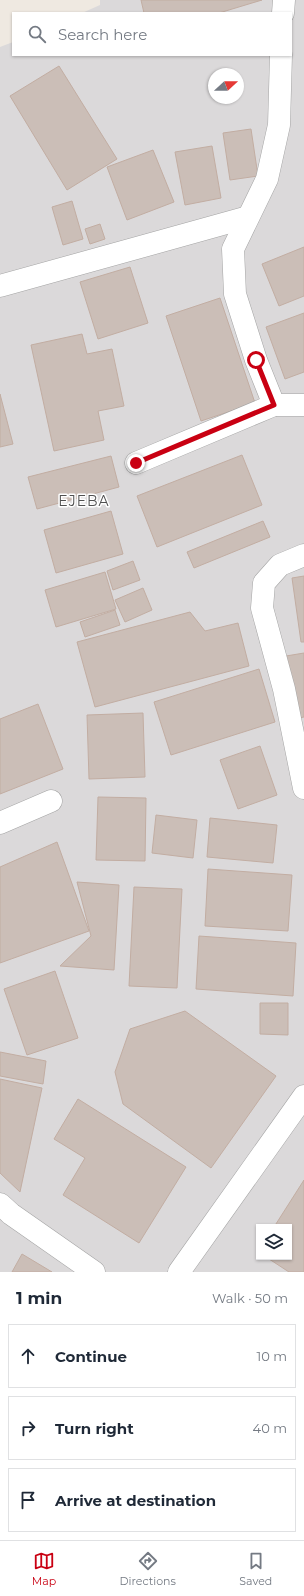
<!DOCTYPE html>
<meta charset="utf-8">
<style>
:root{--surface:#fff;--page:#f2f2f3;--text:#1f2937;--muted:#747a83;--line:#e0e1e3;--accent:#c90012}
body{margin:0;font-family:Montserrat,sans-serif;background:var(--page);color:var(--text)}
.controls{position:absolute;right:12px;bottom:12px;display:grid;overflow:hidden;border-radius:0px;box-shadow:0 1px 3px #0004}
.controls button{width:36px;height:36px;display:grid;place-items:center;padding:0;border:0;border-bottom:1px solid var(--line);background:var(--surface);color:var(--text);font:20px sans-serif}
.compass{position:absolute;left:208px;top:68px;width:36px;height:36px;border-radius:50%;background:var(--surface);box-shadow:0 1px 3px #0004;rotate:69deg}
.stop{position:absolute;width:12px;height:12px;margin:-9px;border:3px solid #c90012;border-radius:50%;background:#fff}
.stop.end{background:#c90012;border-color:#fff;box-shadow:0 1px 4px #0008}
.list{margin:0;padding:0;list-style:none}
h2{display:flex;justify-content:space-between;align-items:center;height:52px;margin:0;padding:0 16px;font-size:17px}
h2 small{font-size:13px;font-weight:400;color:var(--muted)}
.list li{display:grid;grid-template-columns:26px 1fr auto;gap:12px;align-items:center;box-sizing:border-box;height:64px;margin:0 8px 8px;padding:0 8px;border:1px solid var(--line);border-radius:0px}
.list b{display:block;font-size:15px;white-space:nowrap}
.list em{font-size:13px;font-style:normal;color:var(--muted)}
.icon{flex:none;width:22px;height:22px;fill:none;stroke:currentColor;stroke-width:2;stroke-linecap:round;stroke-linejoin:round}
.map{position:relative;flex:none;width:304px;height:1272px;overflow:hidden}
.search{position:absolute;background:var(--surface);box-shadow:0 1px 3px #0004;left:12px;right:12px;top:12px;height:44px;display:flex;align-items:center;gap:10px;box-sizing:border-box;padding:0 14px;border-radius:0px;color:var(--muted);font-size:15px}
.sheet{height:268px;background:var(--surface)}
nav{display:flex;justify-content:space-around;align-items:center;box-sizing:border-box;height:56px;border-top:1px solid var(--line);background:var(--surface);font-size:11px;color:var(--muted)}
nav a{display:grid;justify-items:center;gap:2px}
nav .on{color:var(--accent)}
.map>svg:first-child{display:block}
.residential{fill:#dbd9da;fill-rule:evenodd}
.building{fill:#cbbeb7;stroke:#c2ada2}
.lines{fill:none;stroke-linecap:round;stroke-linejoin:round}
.minor-casing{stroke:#a4a4a4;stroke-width:23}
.minor{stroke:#fff;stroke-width:22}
.route{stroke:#c90012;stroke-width:5}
.labels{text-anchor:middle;stroke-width:3;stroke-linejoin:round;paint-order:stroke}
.quarter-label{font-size:14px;letter-spacing:1px;fill:#505050;stroke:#fff}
</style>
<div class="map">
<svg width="304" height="1272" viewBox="0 0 304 1272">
<rect width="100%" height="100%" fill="#efe9e1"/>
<!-- residential -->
<path class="residential" d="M 100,0 L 304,0 L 304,1272 L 0,1272 L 0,47 L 13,42 L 13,55 L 291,55 L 291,13 L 82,13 L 100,5 ZM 214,74 L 238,74 L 238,98 L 214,98 ZM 259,1227 L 289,1227 L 289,1257 L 259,1257 Z"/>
<!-- building -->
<g class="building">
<polygon points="141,0 262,0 219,13 144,13"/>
<polygon points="59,66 117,159 67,190 10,96"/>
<polygon points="251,129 258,176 230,180 223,133"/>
<polygon points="212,146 221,198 185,205 175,152"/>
<polygon points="153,150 174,202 127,220 107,167"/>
<polygon points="72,201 83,239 63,245 52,207"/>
<polygon points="100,224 105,239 90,244 85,229"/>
<polygon points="304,247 304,296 279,306 262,264"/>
<polygon points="130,267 148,323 98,339 80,282"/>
<polygon points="220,298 255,403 201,421 166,316"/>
<polygon points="304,313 304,372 285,379 266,327"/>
<polygon points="82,334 87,354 112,349 124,406 98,411 104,440 54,451 31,345"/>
<polygon points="0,394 13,444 0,447"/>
<polygon points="242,455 262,505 157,547 137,496"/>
<polygon points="111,456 119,487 37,509 28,477"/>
<polygon points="111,511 123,554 56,573 44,530"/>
<polygon points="263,521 270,537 194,568 187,552"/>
<polygon points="133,561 140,580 113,590 107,571"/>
<polygon points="105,572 116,609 56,627 45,590"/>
<polygon points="304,576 304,642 301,642 292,578"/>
<polygon points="143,588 152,610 125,622 115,600"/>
<polygon points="115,610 120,625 85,637 80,622"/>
<polygon points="190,612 205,631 238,623 249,666 95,707 77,642"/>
<polygon points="304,653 304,717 299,718 286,656"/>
<polygon points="259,669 275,722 171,755 154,702"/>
<polygon points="38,704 63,769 0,794 0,719"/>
<polygon points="143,713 145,777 89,779 87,715"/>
<polygon points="260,746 277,795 238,809 220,760"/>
<polygon points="98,797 146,798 145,861 96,860"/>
<polygon points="156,815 197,820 193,858 152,853"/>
<polygon points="210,818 277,825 273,863 207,857"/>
<polygon points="57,842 89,931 0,963 0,867"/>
<polygon points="208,869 292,875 288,931 205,926"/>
<polygon points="77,882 119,885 114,970 60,966 91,936"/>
<polygon points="134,887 182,889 177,988 129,986"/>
<polygon points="199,936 296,943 293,996 196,989"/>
<polygon points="55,971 78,1038 27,1055 4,989"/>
<polygon points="260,1003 288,1003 288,1035 260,1034"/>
<polygon points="185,1011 276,1076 211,1168 123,1104 115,1072 130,1029"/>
<polygon points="0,1052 46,1061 43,1084 0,1076"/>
<polygon points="0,1079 42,1088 20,1192 0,1173"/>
<polygon points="78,1099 186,1167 139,1243 63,1195 85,1158 54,1139"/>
<polygon points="304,1180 304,1272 289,1272 266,1257 289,1257 289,1227 274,1227"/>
<polygon points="22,1254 52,1272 12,1272"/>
</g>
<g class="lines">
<defs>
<g id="minor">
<polyline points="283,13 284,0"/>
<polyline points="0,286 248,217"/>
<polyline points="274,405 256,360 235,294 233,249 267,179 279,125 281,55"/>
<polyline points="136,463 274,405 304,405"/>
<polyline points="304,555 280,565 264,583 262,608 284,689 304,788"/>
<polyline points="0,823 51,801"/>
<polyline points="0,1204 11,1214 94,1272"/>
<polyline points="179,1272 304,1096"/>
</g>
</defs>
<!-- minor casing -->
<use href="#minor" class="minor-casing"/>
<!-- minor -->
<use href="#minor" class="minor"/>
</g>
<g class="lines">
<!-- route -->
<polyline class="route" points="136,463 274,405 256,360"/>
</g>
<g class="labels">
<!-- quarter labels -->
<g class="quarter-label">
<text x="84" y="506">EJEBA</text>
</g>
</g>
</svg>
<div class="controls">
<button><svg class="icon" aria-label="layers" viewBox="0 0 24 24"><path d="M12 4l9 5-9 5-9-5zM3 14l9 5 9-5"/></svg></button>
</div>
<svg class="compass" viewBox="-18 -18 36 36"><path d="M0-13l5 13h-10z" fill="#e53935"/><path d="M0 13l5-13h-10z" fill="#747a83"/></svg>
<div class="stop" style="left:256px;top:360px"></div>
<div class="stop end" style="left:136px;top:463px"></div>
<div class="search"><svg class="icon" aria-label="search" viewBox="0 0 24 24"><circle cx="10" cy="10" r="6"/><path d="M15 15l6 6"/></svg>Search here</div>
</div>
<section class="sheet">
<h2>1 min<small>Walk · 50 m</small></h2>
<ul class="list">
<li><svg class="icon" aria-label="ahead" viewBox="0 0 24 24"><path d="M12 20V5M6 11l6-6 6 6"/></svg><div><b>Continue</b></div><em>10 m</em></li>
<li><svg class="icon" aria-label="right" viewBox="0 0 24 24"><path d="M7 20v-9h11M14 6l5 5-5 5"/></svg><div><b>Turn right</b></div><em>40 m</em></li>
<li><svg class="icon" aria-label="arrive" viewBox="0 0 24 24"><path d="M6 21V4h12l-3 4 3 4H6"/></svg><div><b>Arrive at destination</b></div></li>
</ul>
</section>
<nav>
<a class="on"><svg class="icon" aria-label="map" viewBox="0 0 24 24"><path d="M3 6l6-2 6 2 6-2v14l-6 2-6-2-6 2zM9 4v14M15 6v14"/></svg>Map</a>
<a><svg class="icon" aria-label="directions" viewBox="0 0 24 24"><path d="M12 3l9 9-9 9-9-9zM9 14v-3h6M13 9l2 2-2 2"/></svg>Directions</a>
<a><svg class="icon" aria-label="saved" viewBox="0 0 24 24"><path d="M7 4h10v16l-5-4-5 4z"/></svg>Saved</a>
</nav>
